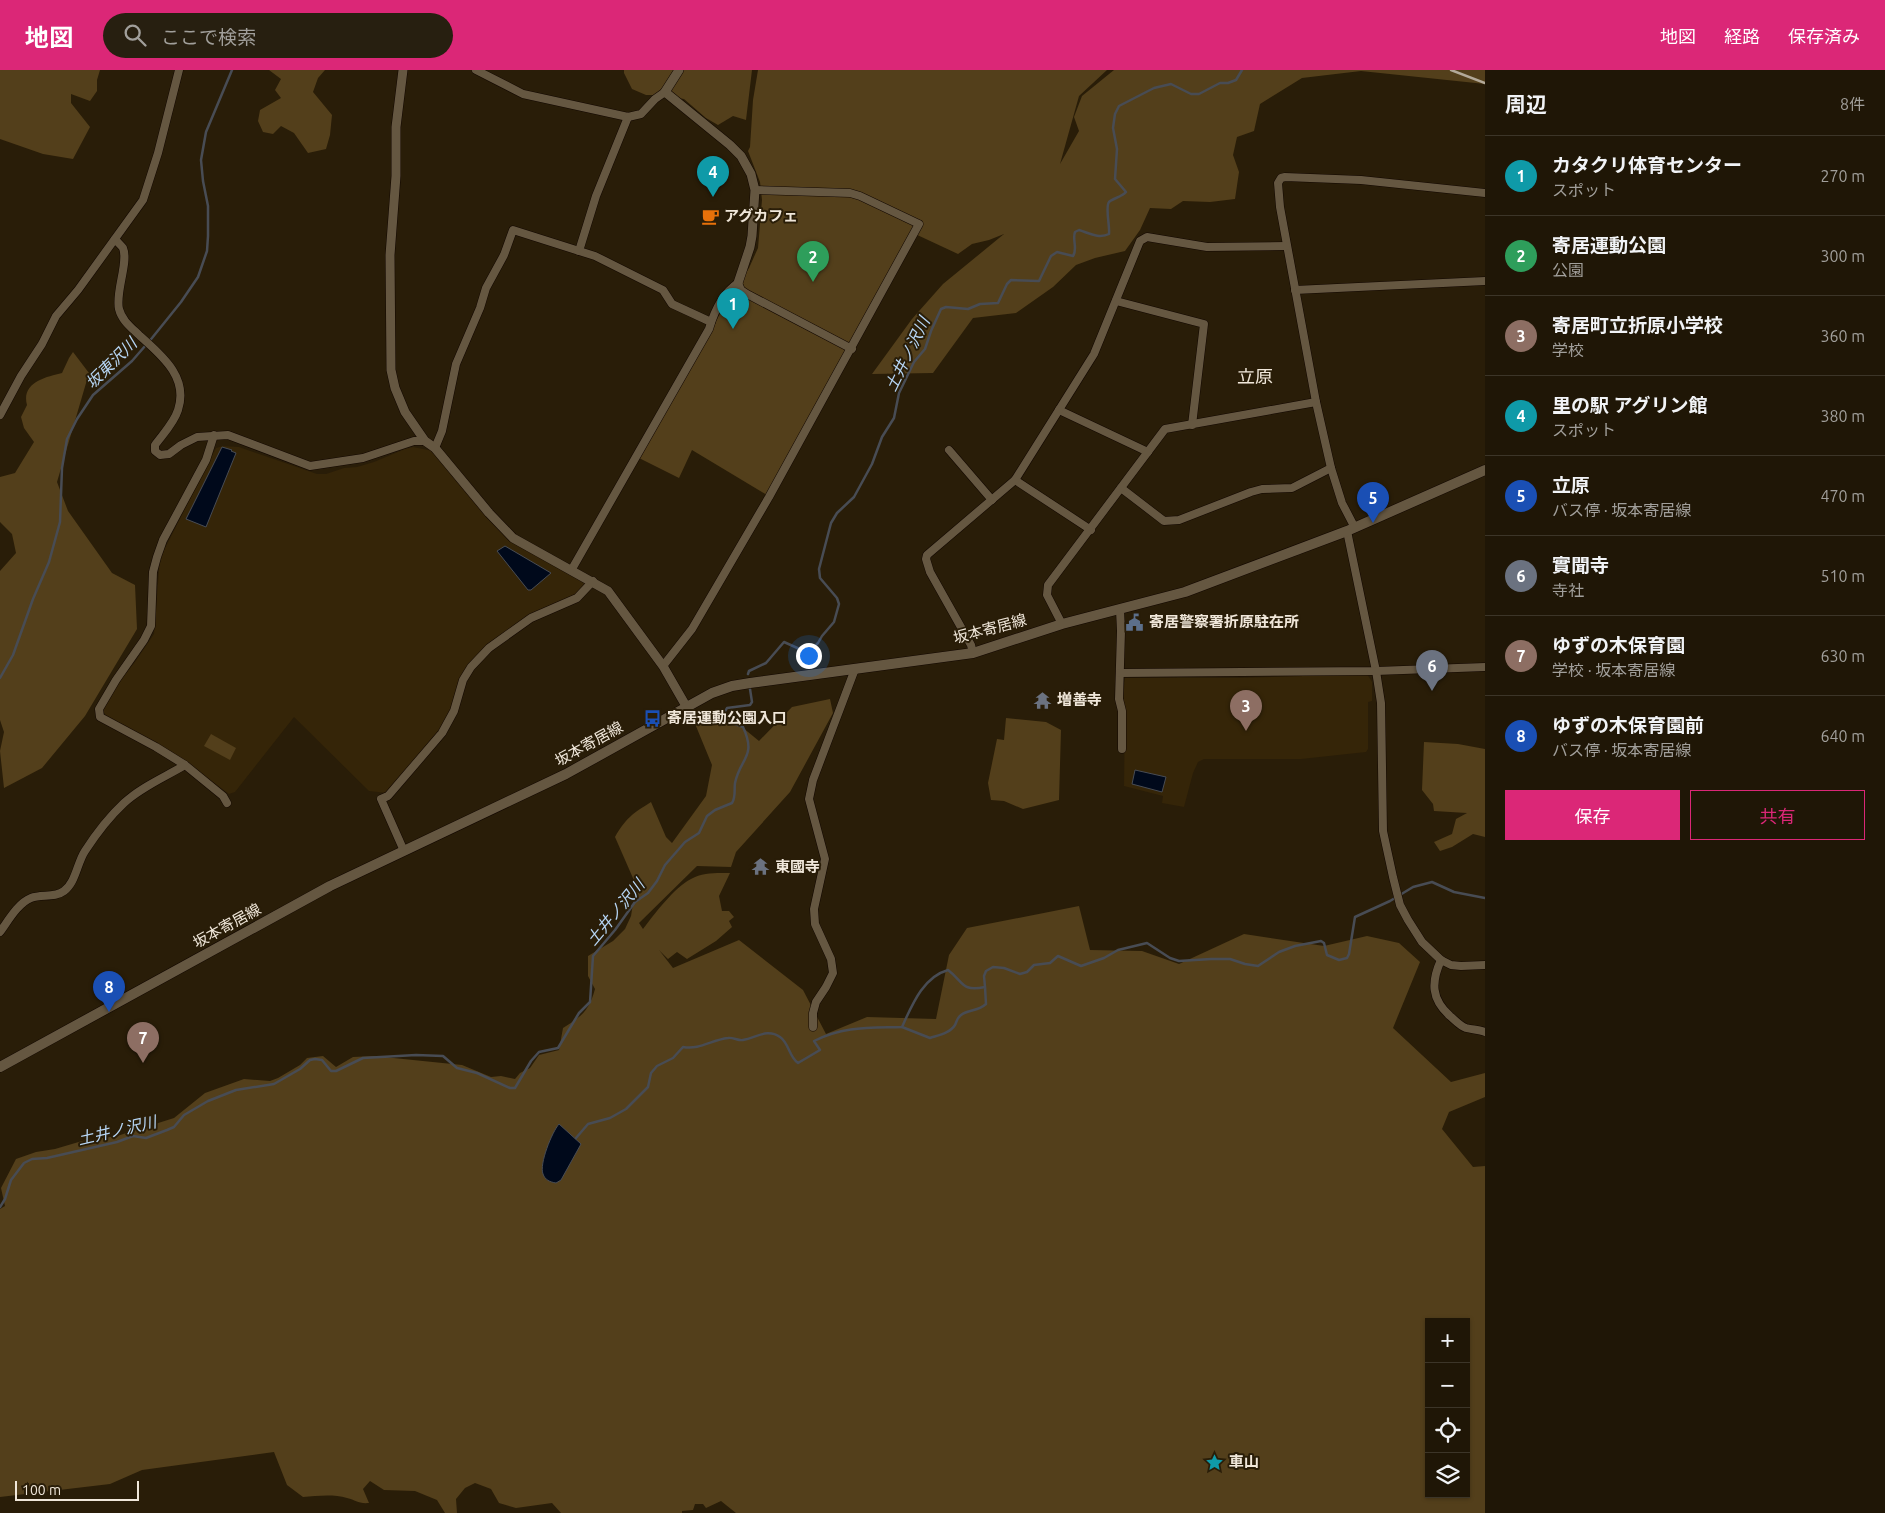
<!DOCTYPE html>
<html lang="ja">
<meta charset="utf-8">
<style>
:root{--surface:#1f1606;--page:#271f10;--text:#f1f3f6;--muted:#a19f9b;--line:#3c3528;--accent:#db2777}
body{margin:0;font-family:Ubuntu,"Noto Sans JP",sans-serif;background:var(--page);color:var(--text)}
.controls{position:absolute;right:15px;bottom:15px;display:grid;overflow:hidden;border-radius:0px;box-shadow:0 1px 4px #0004}
.controls button{width:45px;height:45px;display:grid;place-items:center;padding:0;border:0;border-bottom:1px solid var(--line);background:var(--surface);color:var(--text);font:25px sans-serif}
.scale{position:absolute;left:15px;bottom:12px;width:124px;box-sizing:border-box;padding-left:5px;border:2px solid #f0e7da;border-top:0;font-size:14px;line-height:18px;white-space:nowrap;color:#f0e7da;-webkit-text-stroke:4px #291d08;paint-order:stroke}
.you{position:absolute;left:808px;top:585px;width:18px;height:18px;margin:-12px;border:4px solid #fff;border-radius:50%;background:#1a73e8;box-shadow:0 0 0 8px #1a73e833}
.badge{display:grid;place-items:center;width:32px;height:32px;border-radius:50%;background:var(--accent);color:#fff;font-size:16px;font-weight:700}
.pin{position:absolute;translate:-50% -41px;filter:drop-shadow(0 1px 2px #0008)}
.pin::after{content:'';position:absolute;top:26px;width:18px;height:15px;background:inherit;clip-path:polygon(0 0,100% 0,50% 100%)}
.list{margin:0;padding:0;list-style:none}
h2{display:flex;justify-content:space-between;align-items:center;height:65px;margin:0;padding:0 20px;font-size:21px}
h2 small{font-size:16px;font-weight:400;color:var(--muted)}
.list li{display:grid;grid-template-columns:32px 1fr auto;gap:15px;align-items:center;box-sizing:border-box;height:80px;padding:0 20px;border-top:1px solid var(--line)}
.list b{display:block;font-size:19px;white-space:nowrap}
.list p{margin:0;font-size:16px;white-space:nowrap;color:var(--muted)}
.list em{font-size:16px;font-style:normal;color:var(--muted)}
.actions{display:flex;gap:10px;padding:15px 20px}
.actions a{flex:1;padding:11px 0;border:1px solid var(--accent);border-radius:0px;text-align:center;font-size:18px;color:var(--accent)}
.actions .main{background:var(--accent);color:#fff}
.icon{flex:none;width:28px;height:28px;fill:none;stroke:currentColor;stroke-width:2;stroke-linecap:round;stroke-linejoin:round}
.map{position:relative;flex:none;width:1485px;height:1443px;overflow:hidden}
header{display:flex;align-items:center;gap:30px;box-sizing:border-box;height:70px;padding:0 25px;background:var(--accent);color:#fff}
header strong{font-size:24px}
nav{display:flex;gap:28px;margin-inline-start:auto;font-size:18px}
.search{width:350px;height:45px;background:var(--page);display:flex;align-items:center;gap:12px;box-sizing:border-box;padding:0 18px;border-radius:28px;color:var(--muted);font-size:19px}
main{display:flex}
aside{flex:1;background:var(--surface)}
.map>svg:first-child{display:block}
.built{fill:#352508}
.green{fill:#533f1b;fill-rule:evenodd}
.water{fill:#00091b;stroke:#484c54}
.lines{fill:none;stroke-linecap:round;stroke-linejoin:round}
.stream{stroke:#484c54;stroke-width:2.5}
.minor-casing{stroke:#120700;stroke-width:9}
.tertiary-casing{stroke:#120700;stroke-width:10}
.secondary-casing{stroke:#120700;stroke-width:11}
.minor{stroke:#655741;stroke-width:8}
.tertiary{stroke:#655741;stroke-width:9}
.secondary{stroke:#655741;stroke-width:10}
.rail{stroke:#b3a999;stroke-width:2.5}
.labels{text-anchor:middle;stroke-width:4;stroke-linejoin:round;paint-order:stroke}
.poi-label{font-size:15px;font-weight:bold;fill:#f0e7da;stroke:#291d08;text-anchor:start}
.street-label{font-size:15px;fill:#f0e7da;stroke:#291d08}
.water-label{font-size:16px;font-style:italic;fill:#b6d5f4;stroke:#291d08}
.quarter-label{font-size:18px;fill:#f0e7da;stroke:#291d08}
</style>
<header>
<strong>地図</strong>
<div class="search"><svg class="icon" aria-label="search" viewBox="0 0 24 24"><circle cx="10" cy="10" r="6"/><path d="M15 15l6 6"/></svg>ここで検索</div>
<nav><a>地図</a><a>経路</a><a>保存済み</a></nav>
</header>
<main>
<div class="map">
<svg width="1485" height="1443" viewBox="0 0 1485 1443">
<rect width="100%" height="100%" fill="#291d08"/>
<!-- built -->
<g class="built">
<polygon points="223,376 239,377 317,404 326,404 344,398 357,397 374,392 405,379 413,377 433,381 508,470 584,513 583,517 574,525 537,542 515,554 483,580 442,657 387,723 369,721 294,647 235,722 229,724 172,682 106,646 103,640 118,613 135,592 154,564 160,488 216,378"/>
<polygon points="1367,604 1372,612 1372,631 1368,632 1368,679 1366,682 1301,689 1204,689 1198,692 1193,703 1184,737 1162,733 1163,726 1124,716 1125,642 1123,630 1125,608 1238,608"/>
</g>
<!-- green -->
<g class="green">
<polygon points="0,0 100,0 97,10 97,21 90,31 71,24 71,33 90,57 73,89 43,84 0,69"/>
<polygon points="269,0 325,0 318,8 313,22 332,45 330,65 326,79 308,83 294,63 281,56 273,64 263,62 258,51 260,40 281,28 275,20 281,9"/>
<polygon points="624,0 752,0 746,50 733,46 718,55 706,48 684,29 659,25 646,25 632,19 624,3"/>
<polygon points="758,0 1107,0 1079,26 1060,94 1079,61 1074,47 1082,26 1114,0 1485,0 1485,14 1361,1 1302,8 1260,34 1254,61 1237,67 1233,85 1239,102 1235,129 1210,132 1183,131 1171,139 1150,138 1140,160 1125,181 1095,188 1076,195 1053,217 1016,243 973,248 933,303 872,304 912,249 943,214 1004,164 989,170 972,174 958,184 913,163 767,425 692,380 679,408 639,388 726,233 749,198 758,178 762,130 760,112 748,81 750,77 753,30"/>
<path d="M 73,282 L 89,303 L 57,412 L 68,441 L 112,503 L 135,515 L 137,559 L 85,646 L 42,698 L 4,718 L 0,681 L 4,662 L 0,650 L 0,501 L 16,483 L 12,464 L 0,452 L 0,407 L 15,403 L 34,372 L 24,358 L 21,347 L 27,335 C 21,313 45,307 62,303 L 69,288 Z"/>
<path d="M 830,629 L 833,643 L 790,722 L 736,782 L 731,797 L 697,796 L 639,853 L 643,859 C 655,843 674,818 691,809 C 703,802 717,803 730,803 L 719,826 L 722,841 L 729,841 L 734,847 L 729,851 L 732,857 L 716,871 L 687,889 L 677,882 L 668,889 L 659,880 L 673,898 L 739,870 L 803,920 L 826,964 L 867,947 L 936,949 L 949,885 L 967,858 L 1079,836 L 1090,880 L 1142,881 L 1179,894 L 1244,864 L 1324,876 L 1367,866 L 1399,873 L 1420,892 L 1393,958 L 1451,1012 L 1485,1003 L 1485,1027 L 1449,1042 L 1442,1059 L 1473,1097 L 1485,1096 L 1485,1443 L 736,1443 L 721,1431 L 706,1438 L 703,1434 L 695,1434 L 693,1440 L 682,1441 L 682,1443 L 561,1443 L 552,1433 L 516,1438 L 499,1433 L 491,1419 L 475,1413 L 465,1418 L 456,1429 L 457,1443 L 445,1443 L 437,1430 L 415,1421 L 384,1420 L 370,1411 L 363,1419 L 369,1433 C 358,1434 356,1430 347,1428 C 333,1424 317,1426 303,1427 L 287,1415 L 274,1382 L 142,1400 L 110,1414 L 0,1427 L 0,1139 L 5,1136 L 1,1118 L 16,1089 L 36,1082 L 55,1079 L 82,1071 L 117,1066 L 174,1048 L 205,1023 L 244,1009 L 270,1011 L 278,1008 L 300,995 L 307,988 L 323,986 L 336,997 L 353,987 L 374,986 L 462,995 L 491,1007 L 501,1006 L 515,1009 L 520,1003 L 530,998 L 539,985 L 559,980 L 563,958 C 582,946 589,941 595,919 L 588,906 L 588,886 L 613,871 L 625,859 L 631,846 L 636,815 L 615,767 C 626,748 632,744 651,732 L 666,767 L 672,773 L 706,726 L 712,695 L 691,644 L 720,639 L 759,671 L 792,637 ZM 1429,1252 L 1466,1252 L 1466,1424 L 1429,1424 Z"/>
<polygon points="1006,648 1046,652 1061,660 1059,730 1023,739 1004,731 991,730 988,713 997,669 1004,670"/>
<polygon points="211,664 236,678 230,690 204,676"/>
<polygon points="1424,672 1458,674 1485,679 1485,767 1473,764 1452,777 1440,781 1434,772 1452,764 1456,749 1467,743 1434,741 1433,734 1422,720"/>
</g>
<!-- water -->
<g class="water">
<polygon points="222,377 232,380 231,381 236,383 206,457 186,449"/>
<polygon points="505,476 551,503 531,520 528,520 497,481"/>
<polygon points="1135,700 1166,707 1162,722 1132,714"/>
<path d="M 559,1054 L 581,1074 L 561,1110 L 556,1113 C 550,1112 545,1110 543,1104 C 539,1094 552,1062 559,1054 Z"/>
</g>
<g class="lines">
<!-- stream -->
<g class="stream">
<path d="M 748,604 L 749,601 L 766,593 L 784,572 L 804,581 L 812,579 L 818,573 L 822,566 L 834,552 L 839,534 L 837,528 L 820,508 L 819,499 L 831,453 L 837,443 L 854,427 L 872,394 L 882,367 L 894,348 L 899,323 L 914,292 L 925,279 L 931,261 L 941,239 L 946,237 L 968,239 L 980,234 L 998,233 L 1007,214 L 1011,210 L 1039,211 L 1051,186 L 1057,182 L 1073,186 C 1078,179 1072,170 1075,162 L 1079,160 C 1089,163 1099,169 1109,164 C 1110,156 1105,137 1109,132 C 1113,128 1122,127 1126,122 L 1115,109 L 1117,79 L 1113,58 L 1115,44 L 1119,36 L 1154,18 L 1171,14 L 1191,24 L 1199,24 L 1220,13 L 1228,13 L 1236,10 L 1242,0"/>
<polyline points="0,608 13,585 33,529 49,492 60,452 62,398 67,369 77,349 93,325 132,291 152,268 181,232 198,207 207,181 208,166 208,136 203,111 201,90 206,62 232,0"/>
<path d="M 902,957 L 930,968 C 939,965 950,963 955,955 C 957,951 957,948 961,945 C 969,939 977,942 986,934 L 985,917"/>
<path d="M 576,1068 L 588,1054 L 610,1048 L 626,1039 L 648,1017 L 651,1003 L 657,996 L 673,988 L 683,977 C 700,980 711,970 728,968 C 733,967 738,971 743,970 C 756,968 767,958 780,967 C 789,973 789,987 798,993 L 820,980 L 814,971 C 844,956 869,958 902,957 C 912,935 923,907 948,900 C 964,912 961,922 985,917 L 984,906 L 986,901 L 993,897 L 1004,898 L 1020,904 L 1027,902 L 1034,895 L 1050,893 L 1058,886 L 1081,896 L 1104,888 L 1118,880 L 1147,873 L 1170,888 L 1179,891 L 1211,889 L 1230,889 L 1245,894 L 1258,896 L 1279,882 L 1295,876 L 1321,871 L 1324,873 L 1327,885 L 1339,890 L 1347,888 L 1349,884 L 1355,847 L 1390,831 L 1413,817 L 1432,812 L 1454,822 L 1485,828"/>
<path d="M 0,1137 L 5,1129 L 11,1110 L 24,1093 L 32,1089 L 47,1088 L 117,1072 L 133,1066 L 146,1068 L 167,1060 L 174,1057 L 184,1045 L 208,1031 L 236,1020 L 274,1014 L 300,999 L 310,990 L 315,989 L 322,990 L 331,1001 L 336,1001 L 363,988 L 416,985 L 443,986 L 457,998 L 477,1003 L 510,1018 L 515,1018 L 531,991 L 539,982 L 558,978 L 579,943 L 590,932 L 593,886 L 615,860 L 635,832 L 648,823 L 657,811 L 665,795 L 685,772 L 699,763 L 707,746 L 715,740 L 732,733 C 736,727 734,720 735,713 C 740,688 757,687 743,657 L 727,651 L 723,645 L 727,638 L 750,635 L 752,632 L 750,619"/>
</g>
<defs>
<g id="minor">
<polyline points="476,0 523,24 628,47 641,44 655,29 665,22"/>
<path d="M 115,169 C 117,172 121,175 123,178 C 129,192 115,222 119,239 C 122,251 132,258 140,266 C 161,285 189,307 178,340 C 174,353 163,364 155,375 L 155,381 L 160,385 L 169,384 L 181,375 L 197,367 L 228,365 L 310,396 L 363,388 L 414,371 L 425,371"/>
<polyline points="579,181 596,126 628,47"/>
<polyline points="1295,220 1485,211"/>
<polyline points="1116,231 1204,254 1192,355"/>
<polyline points="1059,340 1148,382"/>
<polyline points="0,345 21,306 42,274 56,246 78,220 143,130 158,83 179,0"/>
<polyline points="214,365 206,390 163,470 157,487 153,502 151,556 144,570 116,610 99,639 100,647 156,677 185,695 223,726 227,733"/>
<polyline points="435,378 442,361 456,294 480,238 486,218 504,185 513,160 595,186 663,220 672,234 711,252"/>
<polyline points="949,380 992,430"/>
<polyline points="1015,410 1091,460"/>
<polyline points="1121,418 1164,451 1179,450 1251,422 1262,419 1292,418 1331,398"/>
<polyline points="1355,458 1342,433 1331,398 1316,332 1280,137 1278,113 1281,108 1285,107 1361,110 1485,123"/>
<polyline points="1347,461 1376,601 1381,633 1383,761 1393,807 1400,835 1408,850 1422,872 1441,890 1451,895 1461,896 1485,895"/>
<path d="M 572,499 L 709,259 C 714,242 723,223 738,213 L 741,220 L 747,224 L 852,279"/>
<polyline points="1120,540 1121,561 1119,629 1122,641 1122,679"/>
<polyline points="1062,554 1047,525 1048,515 1165,359 1316,332"/>
<polyline points="973,583 971,575 930,502 926,489 927,485 1015,410 1094,284 1140,171 1147,167 1207,177 1286,176"/>
<polyline points="663,596 692,559 769,427 919,154 860,126 850,123 755,120"/>
<polyline points="1120,603 1376,601 1485,597"/>
<polyline points="404,781 381,729 388,726 442,663 454,641 463,610 471,597 489,578 531,548 577,528 593,511"/>
<path d="M 0,862 C 8,851 18,833 31,828 C 41,824 55,828 64,821 C 76,812 77,793 85,781 C 96,764 109,747 124,733 C 141,717 165,707 185,695"/>
<path d="M 1441,890 C 1431,912 1431,929 1450,946 C 1455,950 1460,956 1466,958 C 1473,960 1479,959 1485,962"/>
<polyline points="813,957 813,943 816,932 826,917 833,903 831,889 815,854 814,839 825,789 809,729 813,710 855,599"/>
</g>
<g id="tertiary">
<polyline points="403,0 396,57 396,106 390,185 391,300 395,318 405,342 425,371 435,378 489,443 513,468 608,521 663,596 686,636"/>
<polyline points="679,0 665,22 730,75 741,86 751,104 755,120 752,166 750,177 738,213"/>
</g>
<polyline id="secondary" points="0,997 330,816 566,704 712,623 732,616 750,613 973,583 1062,554 1185,522 1347,461 1485,400"/>
</defs>
<!-- minor casing -->
<use href="#minor" class="minor-casing"/>
<!-- tertiary casing -->
<use href="#tertiary" class="tertiary-casing"/>
<!-- secondary casing -->
<use href="#secondary" class="secondary-casing"/>
<!-- minor -->
<use href="#minor" class="minor"/>
<!-- tertiary -->
<use href="#tertiary" class="tertiary"/>
<!-- secondary -->
<use href="#secondary" class="secondary"/>
<!-- rail -->
<polyline class="rail" points="1451,0 1485,13"/>
</g>
<!-- icons -->
<defs>
<symbol id="cafe-bare" viewBox="-9 -9 18 18"><path d="M-5.5-4.5H6V0H3Q3 3.5 0 3.5H-2.5Q-5.5 3.5-5.5 0ZM3-3.2v2h1.7v-2ZM-6 4.5H4V6H-6Z" fill="#e8710a" stroke="#291d08" stroke-width="2.5" paint-order="stroke"/></symbol>
<symbol id="civic-bare" viewBox="-9 -9 18 18"><path d="M-.6-6.5H3V-4.5H.6V-3L4-1V1h2V6H-6V1h2V-1L-.6-3ZM-1.2 2.5V6h2.4V2.5Z" fill="#5c6f8a" stroke="#291d08" stroke-width="2.5" paint-order="stroke"/></symbol>
<symbol id="temple-bare" viewBox="-9 -9 18 18"><path d="M0-6L5-2H3V0L6.5 2.5H4V6H1.5V3h-3V6H-4V2.5H-6.5L-3 0V-2H-5Z" fill="#6b7280" stroke="#291d08" stroke-width="2.5" paint-order="stroke"/></symbol>
<symbol id="bus-bare" viewBox="-9 -9 18 18"><path d="M-5-6H5V4H4V6H2V4H-2V6H-4V4H-5ZM-3.5-4V0h7V-4ZM-3.5 1.2v1.5H-2V1.2ZM2 1.2v1.5H3.5V1.2Z" fill="#1a4fb4" stroke="#291d08" stroke-width="2.5" paint-order="stroke"/></symbol>
<symbol id="sight-bare" viewBox="-9 -9 18 18"><path d="M0-6L1.8-2.2L6-1.7L2.9 1.2L3.7 5.4L0 3.3L-3.7 5.4L-2.9 1.2L-6-1.7L-1.8-2.2Z" fill="#0f9aa8" stroke="#291d08" stroke-width="2.5" paint-order="stroke"/></symbol>
</defs>
<g fill-rule="evenodd">
<use href="#cafe-bare" x="698" y="134" width="25" height="25"/>
<use href="#civic-bare" x="1122" y="540" width="25" height="25"/>
<use href="#temple-bare" x="1030" y="618" width="25" height="25"/>
<use href="#bus-bare" x="640" y="636" width="25" height="25"/>
<use href="#temple-bare" x="748" y="784" width="25" height="25"/>
<use href="#sight-bare" x="1202" y="1380" width="25" height="25"/>
</g>
<g class="labels">
<!-- poi labels -->
<g class="poi-label">
<text x="724" y="151">アグカフェ</text>
<text x="1149" y="557">寄居警察署折原駐在所</text>
<text x="1057" y="635">増善寺</text>
<text x="667" y="653">寄居運動公園入口</text>
<text x="775" y="802">東國寺</text>
<text x="1229" y="1397">車山</text>
</g>
<!-- street labels -->
<g class="street-label">
<text transform="translate(990 559) rotate(-15)" y="5">坂本寄居線</text>
<text transform="translate(589 674) rotate(-29)" y="5">坂本寄居線</text>
<text transform="translate(227 856) rotate(-29)" y="5">坂本寄居線</text>
</g>
<!-- water labels -->
<g class="water-label">
<text transform="translate(907 284) rotate(-64)" y="6">土井ノ沢川</text>
<text transform="translate(111 293) rotate(-45)" y="6">坂東沢川</text>
<text transform="translate(615 842) rotate(-50)" y="6">土井ノ沢川</text>
<text transform="translate(117 1060) rotate(-13)" y="6">土井ノ沢川</text>
</g>
<!-- quarter labels -->
<g class="quarter-label">
<text x="1255" y="313">立原</text>
</g>
</g>
</svg>
<div class="controls">
<button>+</button>
<button>−</button>
<button><svg class="icon" aria-label="locate" viewBox="0 0 24 24"><circle cx="12" cy="12" r="6"/><path d="M12 2v4M12 18v4M2 12h4M18 12h4"/></svg></button>
<button><svg class="icon" aria-label="layers" viewBox="0 0 24 24"><path d="M12 4l9 5-9 5-9-5zM3 14l9 5 9-5"/></svg></button>
</div>
<div class="scale">100 m</div>
<div class="you"></div>
<div class="pin badge" style="left:733px;top:259px;background:#0f9aa8">1</div>
<div class="pin badge" style="left:813px;top:212px;background:#2e9e5b">2</div>
<div class="pin badge" style="left:1246px;top:661px;background:#8d6e63">3</div>
<div class="pin badge" style="left:713px;top:127px;background:#0f9aa8">4</div>
<div class="pin badge" style="left:1373px;top:453px;background:#1a4fb4">5</div>
<div class="pin badge" style="left:1432px;top:621px;background:#6b7280">6</div>
<div class="pin badge" style="left:143px;top:993px;background:#8d6e63">7</div>
<div class="pin badge" style="left:109px;top:942px;background:#1a4fb4">8</div>
</div>
<aside>
<h2>周辺<small>8件</small></h2>
<ul class="list">
<li><span class="badge" style="background:#0f9aa8">1</span><div><b>カタクリ体育センター</b><p>スポット</p></div><em>270 m</em></li>
<li><span class="badge" style="background:#2e9e5b">2</span><div><b>寄居運動公園</b><p>公園</p></div><em>300 m</em></li>
<li><span class="badge" style="background:#8d6e63">3</span><div><b>寄居町立折原小学校</b><p>学校</p></div><em>360 m</em></li>
<li><span class="badge" style="background:#0f9aa8">4</span><div><b>里の駅 アグリン館</b><p>スポット</p></div><em>380 m</em></li>
<li><span class="badge" style="background:#1a4fb4">5</span><div><b>立原</b><p>バス停 · 坂本寄居線</p></div><em>470 m</em></li>
<li><span class="badge" style="background:#6b7280">6</span><div><b>實聞寺</b><p>寺社</p></div><em>510 m</em></li>
<li><span class="badge" style="background:#8d6e63">7</span><div><b>ゆずの木保育園</b><p>学校 · 坂本寄居線</p></div><em>630 m</em></li>
<li><span class="badge" style="background:#1a4fb4">8</span><div><b>ゆずの木保育園前</b><p>バス停 · 坂本寄居線</p></div><em>640 m</em></li>
</ul>
<div class="actions"><a class="main">保存</a><a>共有</a></div>
</aside>
</main>
